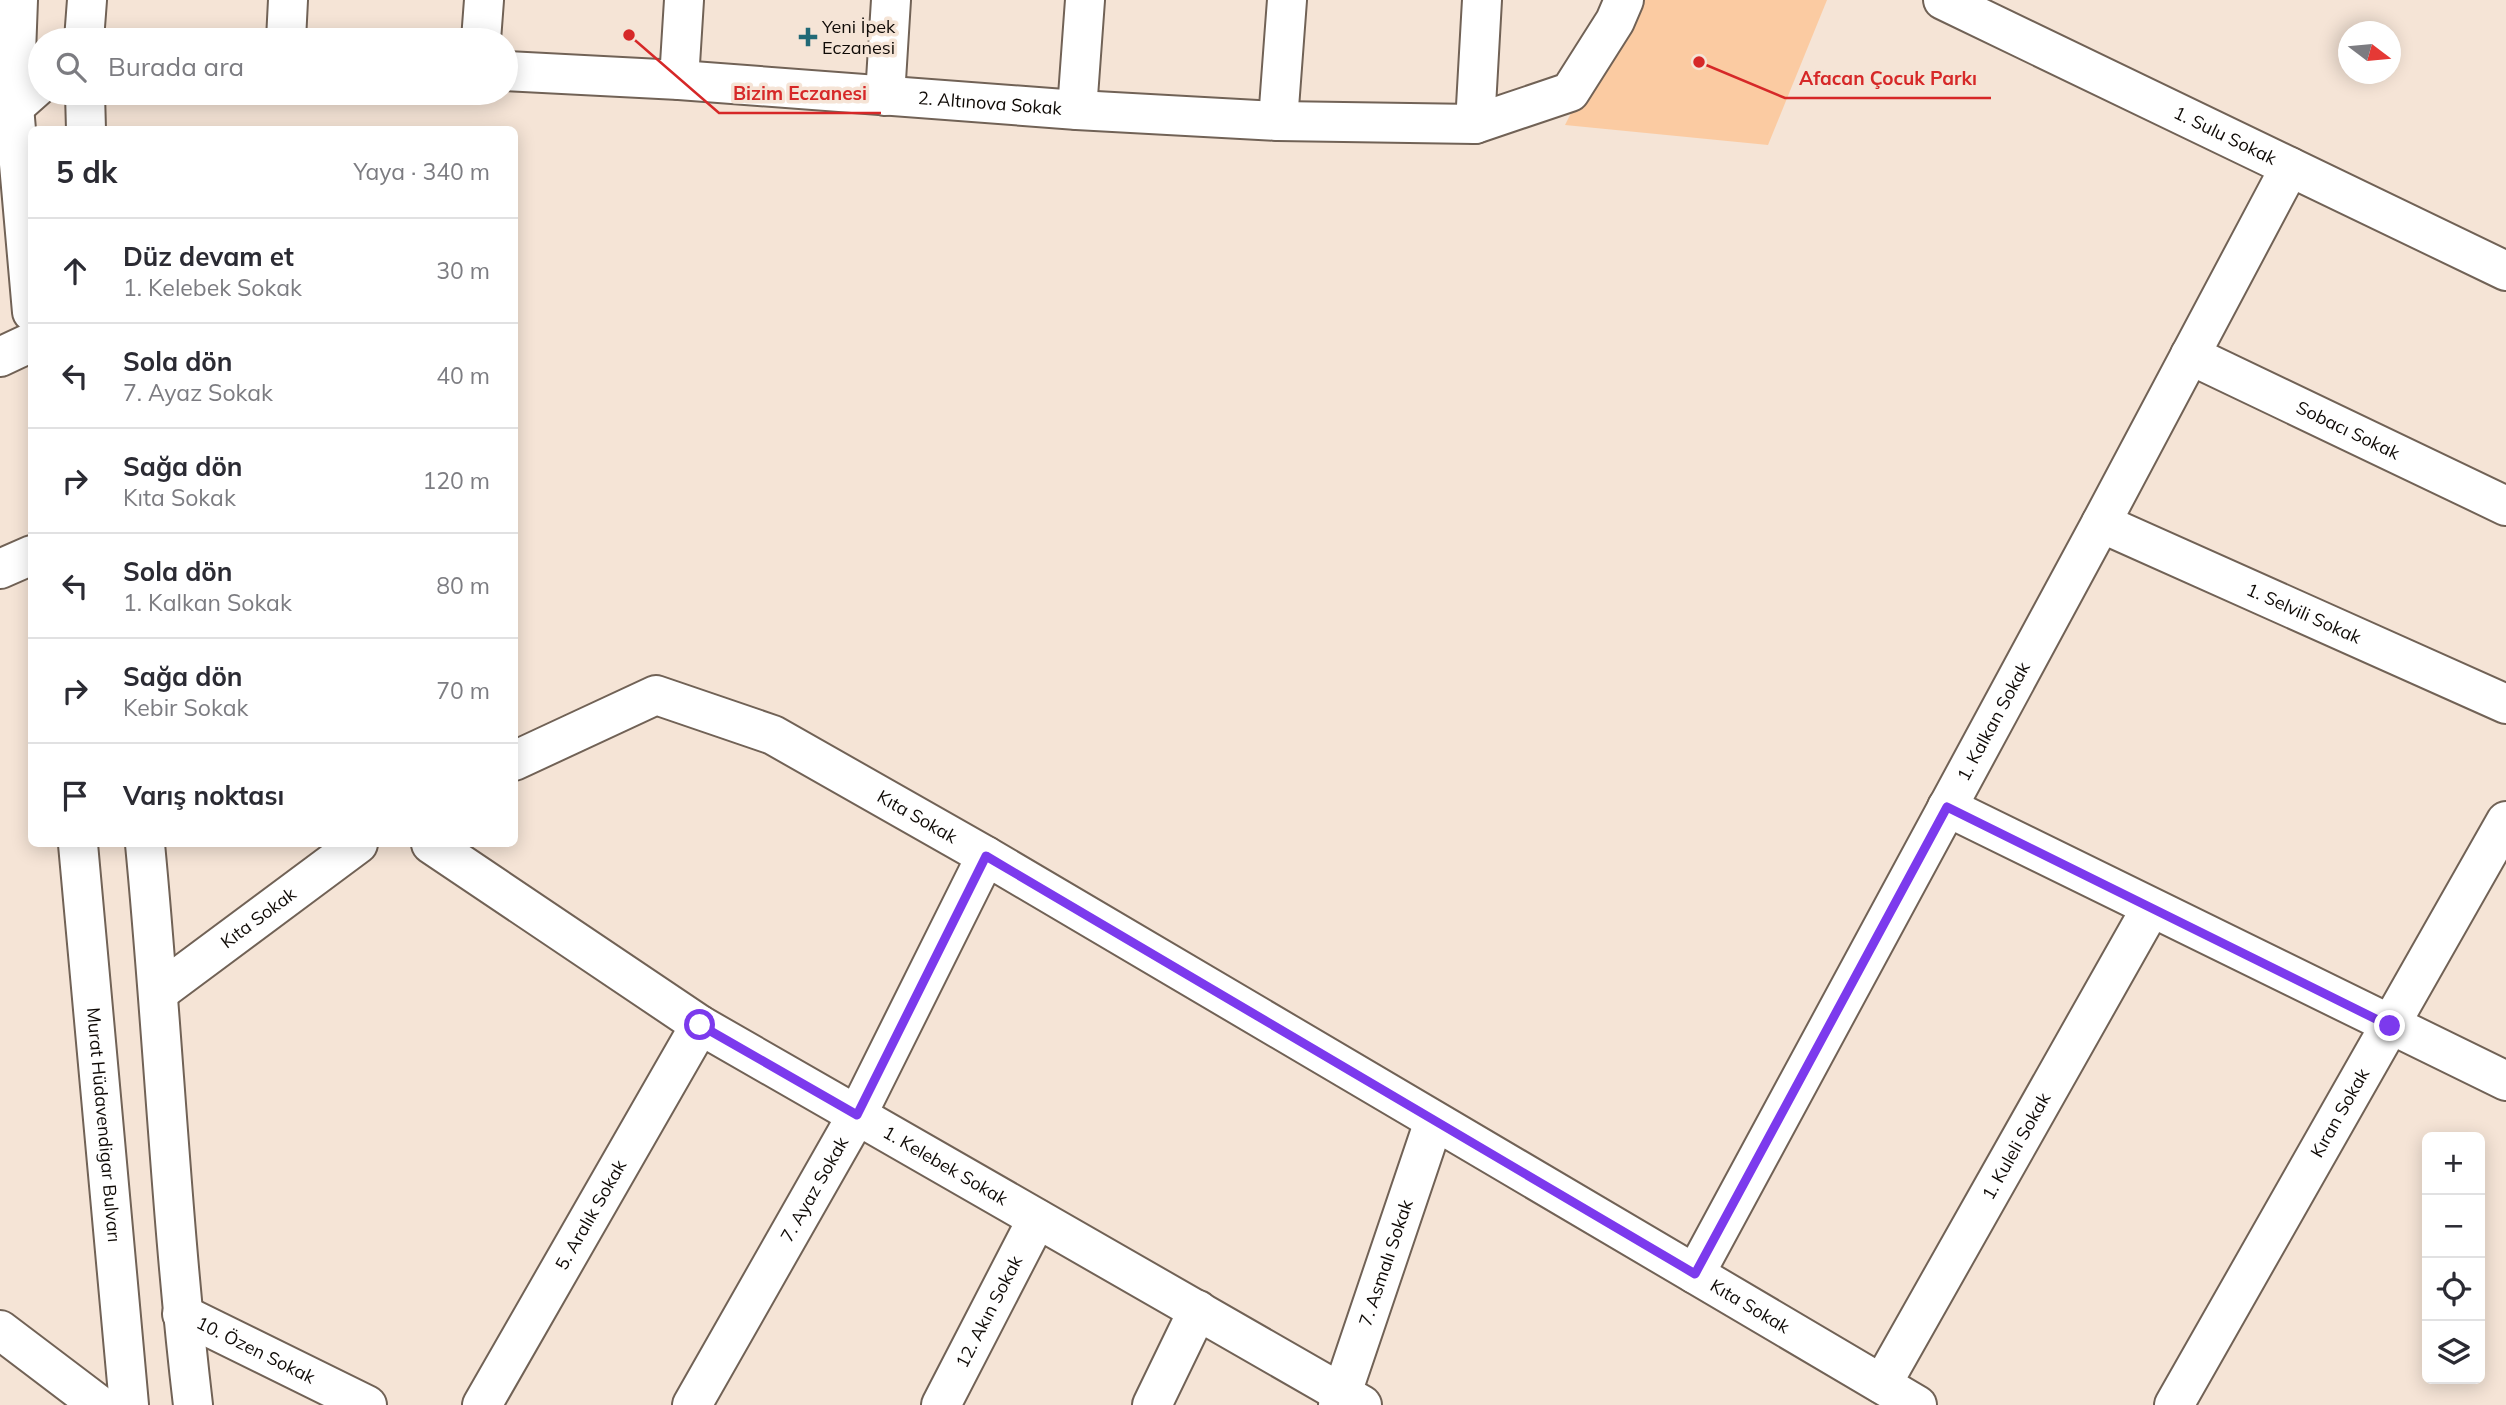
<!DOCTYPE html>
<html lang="tr">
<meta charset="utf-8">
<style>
:root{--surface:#fff;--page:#f7f7f7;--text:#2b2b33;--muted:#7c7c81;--line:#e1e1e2}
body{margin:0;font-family:Mulish,sans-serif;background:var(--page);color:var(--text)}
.controls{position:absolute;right:21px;bottom:21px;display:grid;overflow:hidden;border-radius:10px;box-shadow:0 4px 18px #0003}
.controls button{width:63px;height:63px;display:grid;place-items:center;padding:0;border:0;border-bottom:2px solid var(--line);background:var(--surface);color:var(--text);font:35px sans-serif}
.compass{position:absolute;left:2338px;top:21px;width:63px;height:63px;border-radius:50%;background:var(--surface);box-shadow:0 4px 18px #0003;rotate:106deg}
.stop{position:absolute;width:21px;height:21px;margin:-16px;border:5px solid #7c3aed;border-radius:50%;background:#fff}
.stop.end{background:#7c3aed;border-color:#fff;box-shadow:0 2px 7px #0008}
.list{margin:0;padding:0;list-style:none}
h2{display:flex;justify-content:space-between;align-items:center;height:91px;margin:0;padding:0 28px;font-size:30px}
h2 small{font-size:23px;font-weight:400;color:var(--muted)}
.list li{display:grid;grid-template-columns:46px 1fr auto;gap:21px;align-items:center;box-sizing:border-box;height:105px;padding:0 28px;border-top:2px solid var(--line)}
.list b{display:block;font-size:26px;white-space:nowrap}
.list p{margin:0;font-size:23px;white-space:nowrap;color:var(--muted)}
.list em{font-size:23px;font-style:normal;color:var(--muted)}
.icon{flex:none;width:38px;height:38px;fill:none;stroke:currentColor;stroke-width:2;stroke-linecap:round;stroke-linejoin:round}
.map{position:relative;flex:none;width:2506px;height:1405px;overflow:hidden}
.search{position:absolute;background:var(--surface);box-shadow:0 4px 18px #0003;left:28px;top:28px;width:490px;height:77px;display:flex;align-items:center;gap:18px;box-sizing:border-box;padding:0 24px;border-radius:38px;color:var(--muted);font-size:26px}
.panel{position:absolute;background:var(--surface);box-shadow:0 4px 18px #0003;left:28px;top:126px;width:490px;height:721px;border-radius:10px}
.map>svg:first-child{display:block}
.green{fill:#fbcba2}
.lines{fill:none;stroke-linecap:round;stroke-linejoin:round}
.minor-casing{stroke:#716256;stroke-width:42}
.secondary-casing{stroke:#716256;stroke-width:42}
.minor{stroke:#fff;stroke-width:38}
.secondary{stroke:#fff;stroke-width:38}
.route{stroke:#7c3aed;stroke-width:9}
.poi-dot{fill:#216976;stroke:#f5e4d6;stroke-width:2.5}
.labels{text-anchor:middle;stroke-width:7;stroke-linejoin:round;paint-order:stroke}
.poi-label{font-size:18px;fill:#0f0a06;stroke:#f5e4d6;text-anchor:start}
.street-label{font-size:18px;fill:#0f0a06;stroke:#f5e4d6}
.leader{fill:none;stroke:#d62828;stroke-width:2.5}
.callout-dot{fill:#d62828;stroke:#f5e4d6;stroke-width:2.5}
.callout-label{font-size:19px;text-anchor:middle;font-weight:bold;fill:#d62828;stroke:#f5e4d6;stroke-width:7;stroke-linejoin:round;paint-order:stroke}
</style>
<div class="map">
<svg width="2506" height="1405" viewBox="0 0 2506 1405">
<rect width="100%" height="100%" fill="#f5e4d6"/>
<!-- green -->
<polygon class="green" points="1628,0 1827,0 1768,145 1565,125"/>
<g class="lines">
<defs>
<g id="minor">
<path id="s1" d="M 1943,0 L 2506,271"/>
<polyline points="286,40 288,0"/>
<polyline points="481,40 484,0"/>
<path id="s2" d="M 506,71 L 679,80 L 1077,110 L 1278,121 L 1475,124 L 1570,92 L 1615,21 L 1624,0"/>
<polyline points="679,80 684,0"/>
<polyline points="885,96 891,0"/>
<polyline points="1077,110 1085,0"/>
<polyline points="0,115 14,107 40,84"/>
<polyline points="1278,121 1287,0"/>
<polyline points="1475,124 1482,0"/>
<path id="s3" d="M 2190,355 L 2506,506"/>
<polyline points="0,357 32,342"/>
<path id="s4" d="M 2101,523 L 2506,704"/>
<polyline points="0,569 32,555"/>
<path id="s5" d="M 514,761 L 656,695 L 773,735 L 986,856 L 1917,1405"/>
<polyline points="1947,807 2506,1081"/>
<path id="s6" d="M 431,844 L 700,1025 L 1362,1405"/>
<path id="s7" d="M 159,992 L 358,844"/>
<path id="s8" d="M 1695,1274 L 2101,523 L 2290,167"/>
<path id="s9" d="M 182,1314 L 367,1405"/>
<polyline points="0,1330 99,1405"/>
<path id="s10" d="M 1882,1384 L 2151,908"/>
<path id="s11" d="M 482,1405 L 700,1025"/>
<path id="s12" d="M 692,1405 L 857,1115 L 986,856"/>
<path id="s13" d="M 941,1405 L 1037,1219"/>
<polyline points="1152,1405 1198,1310"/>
<path id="s14" d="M 1338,1405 L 1434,1121"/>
<path id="s15" d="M 2174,1405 L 2506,821"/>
</g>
<g id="secondary">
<polyline points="18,0 14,107 32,312"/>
<polyline points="84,40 87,0"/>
<polyline points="85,93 86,130"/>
<path id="s16" d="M 78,844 L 129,1405"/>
<path d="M 145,844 C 163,1030 171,1219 193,1405"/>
</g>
</defs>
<!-- minor casing -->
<use href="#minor" class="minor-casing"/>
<!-- secondary casing -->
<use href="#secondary" class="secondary-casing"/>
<!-- minor -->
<use href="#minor" class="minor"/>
<!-- secondary -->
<use href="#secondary" class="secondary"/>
</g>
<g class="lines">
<!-- route -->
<polyline class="route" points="700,1025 857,1115 986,856 1695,1274 1947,807 2390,1026"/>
</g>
<!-- markers -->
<path class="poi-dot" d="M804.5 26.5h7v7h7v7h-7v7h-7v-7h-7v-7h7z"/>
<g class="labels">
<!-- poi labels -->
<g class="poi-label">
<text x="822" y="33">Yeni İpek<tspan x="822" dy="21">Eczanesi</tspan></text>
</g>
<!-- street labels -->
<g class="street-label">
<text dy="6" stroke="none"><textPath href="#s2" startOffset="485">2. Altınova Sokak</textPath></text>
<text dy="6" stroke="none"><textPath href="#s1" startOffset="313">1. Sulu Sokak</textPath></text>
<text dy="6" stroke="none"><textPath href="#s3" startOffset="175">Sobacı Sokak</textPath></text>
<text dy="6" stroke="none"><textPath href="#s4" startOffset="222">1. Selvili Sokak</textPath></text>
<text dy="6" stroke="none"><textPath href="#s8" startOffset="628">1. Kalkan Sokak</textPath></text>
<text dy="6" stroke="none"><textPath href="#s5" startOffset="446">Kıta Sokak</textPath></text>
<text dy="6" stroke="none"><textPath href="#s7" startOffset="124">Kıta Sokak</textPath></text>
<text dy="6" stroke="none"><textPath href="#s15" startOffset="336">Kıran Sokak</textPath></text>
<text dy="6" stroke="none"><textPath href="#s16" startOffset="282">Murat Hüdavendigar Bulvarı</textPath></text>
<text dy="6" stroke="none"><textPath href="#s10" startOffset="273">1. Kuleli Sokak</textPath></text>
<text dy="6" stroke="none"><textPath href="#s6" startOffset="607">1. Kelebek Sokak</textPath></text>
<text dy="6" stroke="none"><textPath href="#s12" startOffset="248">7. Ayaz Sokak</textPath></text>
<text dy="6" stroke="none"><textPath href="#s11" startOffset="219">5. Aralık Sokak</textPath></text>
<text dy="6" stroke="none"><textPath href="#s14" startOffset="150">7. Asmalı Sokak</textPath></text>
<text dy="6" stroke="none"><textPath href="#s5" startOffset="1412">Kıta Sokak</textPath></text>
<text dy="6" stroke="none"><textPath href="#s13" startOffset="105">12. Akın Sokak</textPath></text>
<text dy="6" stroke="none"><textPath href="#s9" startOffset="82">10. Özen Sokak</textPath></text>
</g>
</g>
<!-- callouts -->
<path class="leader" d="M1699 62L1785 98H1991M629 35L719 113H881"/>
<g class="callout-dot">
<circle cx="1699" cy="62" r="7"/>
<circle cx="629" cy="35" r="7"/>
</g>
<g class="callout-label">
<text x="1888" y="85">Afacan Çocuk Parkı</text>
<text x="800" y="100">Bizim Eczanesi</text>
</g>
</svg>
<div class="controls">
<button>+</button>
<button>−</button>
<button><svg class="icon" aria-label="locate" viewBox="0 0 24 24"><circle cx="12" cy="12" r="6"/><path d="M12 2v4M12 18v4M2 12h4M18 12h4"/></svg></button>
<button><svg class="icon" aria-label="layers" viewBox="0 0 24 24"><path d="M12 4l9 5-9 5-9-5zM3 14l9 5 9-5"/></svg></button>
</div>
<svg class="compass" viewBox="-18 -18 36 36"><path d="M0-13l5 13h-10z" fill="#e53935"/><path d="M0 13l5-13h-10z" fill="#7c7c81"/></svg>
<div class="stop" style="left:700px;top:1025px"></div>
<div class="stop end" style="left:2390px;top:1026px"></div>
<div class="search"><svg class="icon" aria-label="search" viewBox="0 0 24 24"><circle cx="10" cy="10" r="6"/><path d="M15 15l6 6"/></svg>Burada ara</div>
<section class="panel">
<h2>5 dk<small>Yaya · 340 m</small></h2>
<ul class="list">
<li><svg class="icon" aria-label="ahead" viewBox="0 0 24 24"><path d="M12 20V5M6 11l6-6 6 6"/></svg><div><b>Düz devam et</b><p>1. Kelebek Sokak</p></div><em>30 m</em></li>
<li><svg class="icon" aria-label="left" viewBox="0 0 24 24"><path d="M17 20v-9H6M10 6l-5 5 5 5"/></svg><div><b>Sola dön</b><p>7. Ayaz Sokak</p></div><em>40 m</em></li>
<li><svg class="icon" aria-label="right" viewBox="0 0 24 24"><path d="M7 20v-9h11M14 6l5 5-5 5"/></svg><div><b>Sağa dön</b><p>Kıta Sokak</p></div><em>120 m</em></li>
<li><svg class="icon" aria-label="left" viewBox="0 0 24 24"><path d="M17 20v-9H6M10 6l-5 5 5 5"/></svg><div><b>Sola dön</b><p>1. Kalkan Sokak</p></div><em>80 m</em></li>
<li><svg class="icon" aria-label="right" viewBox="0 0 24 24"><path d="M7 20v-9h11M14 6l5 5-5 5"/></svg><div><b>Sağa dön</b><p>Kebir Sokak</p></div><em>70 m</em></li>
<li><svg class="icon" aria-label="arrive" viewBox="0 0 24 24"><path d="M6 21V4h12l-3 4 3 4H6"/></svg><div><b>Varış noktası</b></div></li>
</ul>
</section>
</div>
